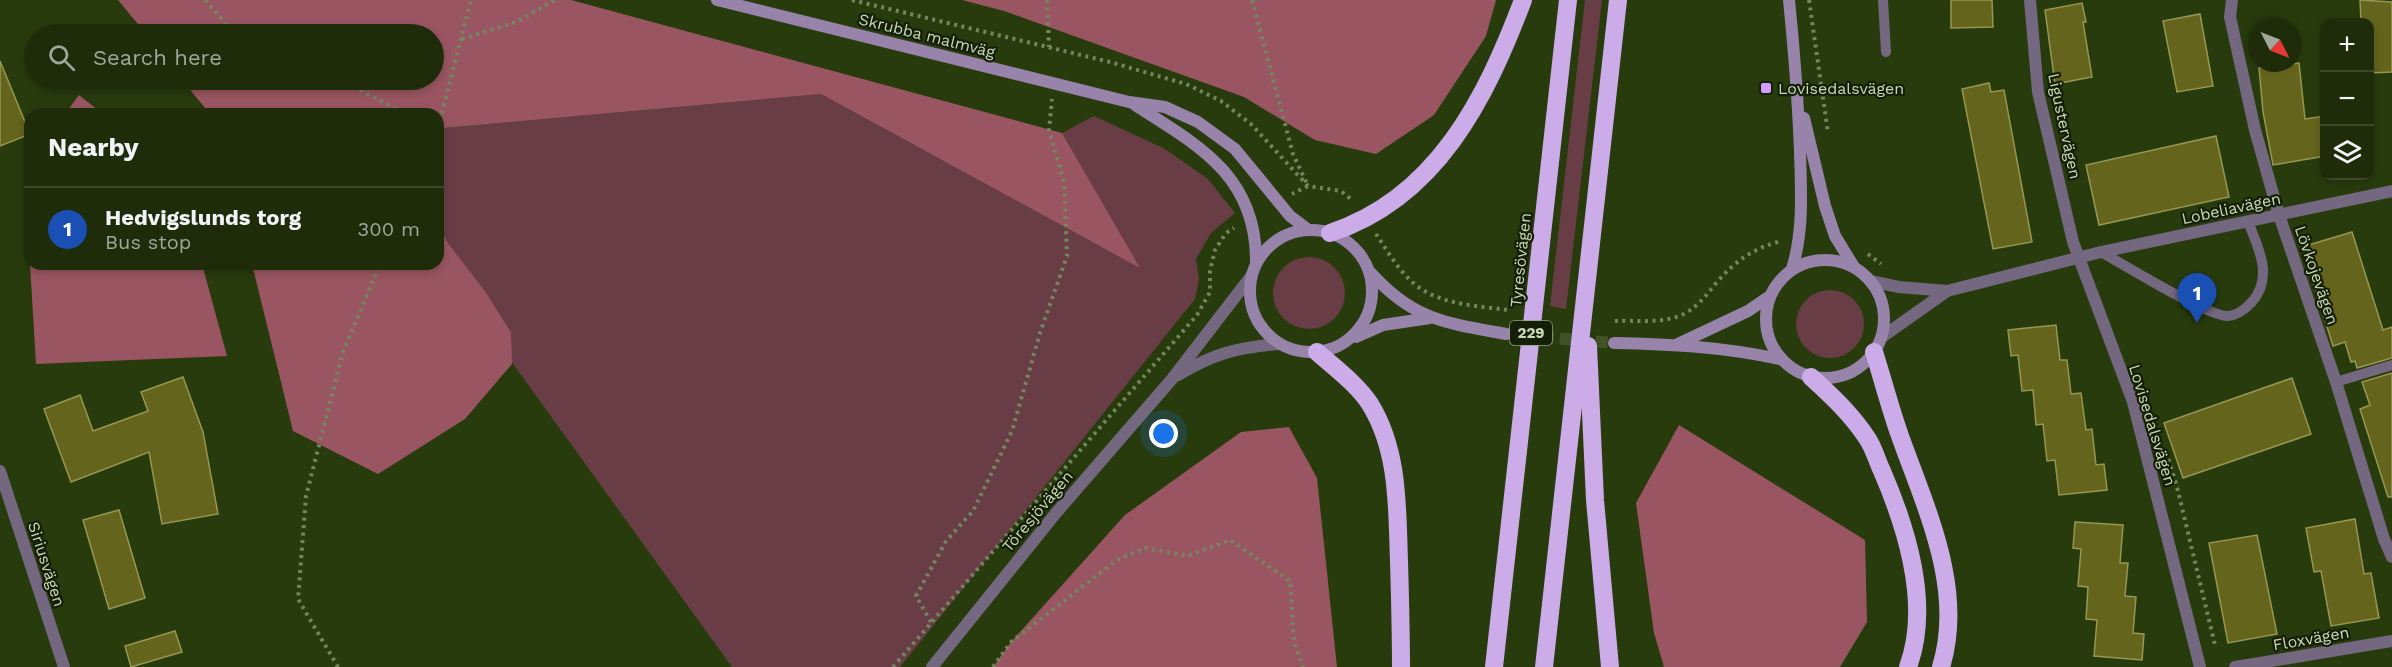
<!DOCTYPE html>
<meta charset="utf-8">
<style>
:root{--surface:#1e2c0a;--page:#2b3818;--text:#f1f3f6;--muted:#a1a79c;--line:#3c482b;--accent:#d29cfd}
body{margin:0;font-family:"Work Sans",sans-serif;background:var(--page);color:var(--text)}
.controls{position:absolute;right:18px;top:18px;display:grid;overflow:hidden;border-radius:12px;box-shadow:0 3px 9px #0003}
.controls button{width:54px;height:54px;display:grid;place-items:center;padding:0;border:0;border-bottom:2px solid var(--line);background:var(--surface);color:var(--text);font:30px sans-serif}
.compass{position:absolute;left:2248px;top:18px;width:54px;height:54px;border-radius:50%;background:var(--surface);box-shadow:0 3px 9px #0003;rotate:132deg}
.you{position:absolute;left:1164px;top:434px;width:21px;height:21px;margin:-15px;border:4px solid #fff;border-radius:50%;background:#1a73e8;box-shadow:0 0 0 9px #1a73e833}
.badge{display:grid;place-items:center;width:39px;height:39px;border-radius:50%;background:var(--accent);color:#fff;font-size:20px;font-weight:700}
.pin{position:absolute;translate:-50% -50px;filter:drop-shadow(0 2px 3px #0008)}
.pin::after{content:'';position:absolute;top:32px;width:21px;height:18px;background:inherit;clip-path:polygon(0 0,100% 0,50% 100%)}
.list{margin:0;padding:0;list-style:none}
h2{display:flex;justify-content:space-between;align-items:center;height:78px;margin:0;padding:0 24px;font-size:26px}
h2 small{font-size:20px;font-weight:400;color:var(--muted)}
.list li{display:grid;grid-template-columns:39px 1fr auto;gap:18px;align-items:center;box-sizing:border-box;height:84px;padding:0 24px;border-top:2px solid var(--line)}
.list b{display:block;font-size:22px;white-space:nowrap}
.list p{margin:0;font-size:20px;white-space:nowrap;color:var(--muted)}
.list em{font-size:20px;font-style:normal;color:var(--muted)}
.icon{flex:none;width:33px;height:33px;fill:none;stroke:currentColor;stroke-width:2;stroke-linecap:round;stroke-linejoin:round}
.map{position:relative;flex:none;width:2392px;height:667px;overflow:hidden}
.search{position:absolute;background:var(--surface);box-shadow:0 3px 9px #0003;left:24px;top:24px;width:420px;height:66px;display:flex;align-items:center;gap:15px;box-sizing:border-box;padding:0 21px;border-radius:33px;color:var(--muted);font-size:22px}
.panel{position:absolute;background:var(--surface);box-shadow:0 3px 9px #0003;left:24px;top:108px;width:420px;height:162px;border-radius:18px}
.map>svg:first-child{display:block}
.green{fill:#693d45}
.forest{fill:#995662}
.building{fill:#64641d;stroke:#969752;stroke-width:1.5}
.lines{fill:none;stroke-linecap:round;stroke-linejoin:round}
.secondary-tunnel{stroke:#405327;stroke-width:12;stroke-dasharray:12 6;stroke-linecap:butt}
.path{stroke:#74865f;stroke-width:4;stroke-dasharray:3 4.5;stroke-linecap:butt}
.lane{stroke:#746780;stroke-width:10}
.street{stroke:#746780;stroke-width:12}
.secondary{stroke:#9883aa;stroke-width:12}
.highway{stroke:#ccace8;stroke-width:18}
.poi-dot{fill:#d29cfd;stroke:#151f07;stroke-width:2}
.labels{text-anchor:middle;stroke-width:4.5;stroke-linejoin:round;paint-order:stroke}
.shield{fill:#151f07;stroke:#93a184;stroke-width:1.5}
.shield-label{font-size:15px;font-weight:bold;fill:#c9d9ba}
.street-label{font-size:16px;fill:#c9d9ba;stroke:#151f07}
.poi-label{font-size:16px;fill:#c9d9ba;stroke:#151f07;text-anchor:start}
</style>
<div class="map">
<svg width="2392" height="667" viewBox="0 0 2392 667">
<rect width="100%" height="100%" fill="#283b0d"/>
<!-- green -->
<g class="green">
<polygon points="1585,0 1602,0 1566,309 1550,306"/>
<polygon points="821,94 1139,267 1062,133 1094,116 1165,149 1208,179 1235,213 1211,233 1196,259 1199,280 1195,299 900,667 732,667 511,361 511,332 485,291 448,243 438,224 438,168 444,128"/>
<circle cx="1309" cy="293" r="36"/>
<circle cx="1830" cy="324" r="34"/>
</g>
<!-- forest -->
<g class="forest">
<polygon points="118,0 571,0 1062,133 1140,268 821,94 444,128 438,168 438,114 210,114 182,80 434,80 434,34 146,34"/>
<polygon points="962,0 1496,0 1486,36 1434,115 1376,154 1315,140 1244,97 1004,11"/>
<polygon points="79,95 103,114 65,114"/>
<polygon points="30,161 30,263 25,168"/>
<polygon points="438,224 448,243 485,291 511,332 512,364 465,419 378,474 293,431 252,264 438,264"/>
<polygon points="30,264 202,264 227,356 36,364"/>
<polygon points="1679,425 1865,540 1867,622 1840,667 1664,667 1654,633 1636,503"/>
<polygon points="1289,427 1317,478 1337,667 993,667 1011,642 1125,515 1241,432"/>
</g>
<!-- building -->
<g class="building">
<polygon points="1951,0 1992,0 1993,27 1951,28"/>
<polygon points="2360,0 2392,2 2392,72 2370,73 2370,22 2361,22"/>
<polygon points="2082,3 2086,22 2083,22 2092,77 2055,84 2045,10"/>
<polygon points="2200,14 2213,86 2177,92 2163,21"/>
<polygon points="0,61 30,134 0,146"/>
<polygon points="2299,63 2305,119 2325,116 2325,156 2273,165 2263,112 2259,68"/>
<polygon points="1989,83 1991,92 2004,90 2032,242 1993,249 1962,89"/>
<polygon points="2216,136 2229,197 2099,225 2086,165"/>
<polygon points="2352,232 2383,330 2392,327 2392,358 2357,368 2355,361 2351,362 2345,342 2333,346 2302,247"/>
<polygon points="2056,325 2060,360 2067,360 2071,394 2081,393 2086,430 2092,429 2096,465 2104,464 2107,490 2059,495 2055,460 2047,461 2043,424 2036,425 2033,390 2022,391 2018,355 2011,356 2008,330"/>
<polygon points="2392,373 2392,497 2388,497 2360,409 2370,405 2362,382"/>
<polygon points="183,377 203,432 218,514 162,524 149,452 71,482 44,409 80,395 93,431 148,411 141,392"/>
<polygon points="2292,378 2311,434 2183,478 2164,423"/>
<polygon points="119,510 145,598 109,609 83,520"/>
<polygon points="2355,519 2364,574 2371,573 2379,618 2331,626 2321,571 2314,572 2306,528"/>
<polygon points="2075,522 2123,525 2120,563 2128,563 2125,596 2136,597 2133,633 2144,634 2142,660 2094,656 2097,620 2086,619 2088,587 2078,586 2081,549 2073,548"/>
<polygon points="2257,535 2277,634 2228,643 2209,543"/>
<polygon points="175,631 182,652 131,667 125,646"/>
</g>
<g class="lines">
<!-- secondary-tunnel -->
<polyline class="secondary-tunnel" points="1506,334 1614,343"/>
<!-- path -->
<g class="path">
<polyline points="205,0 226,24 248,34"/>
<polyline points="852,0 1110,62 1186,84 1221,101 1251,124 1308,186 1341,191 1353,201"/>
<polyline points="1047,0 1049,47"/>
<polyline points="1252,0 1293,154 1308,186 1292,194"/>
<polyline points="1809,0 1828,133"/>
<polyline points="462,39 516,22 555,0"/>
<polyline points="340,80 401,111 401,114"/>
<polyline points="438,128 471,0"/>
<path d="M 1376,234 C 1388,252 1400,273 1417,286 C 1442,305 1479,306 1508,310"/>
<polyline points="1868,254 1881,264"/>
<path d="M 1615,321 C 1636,320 1664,324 1684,314 C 1699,306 1706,295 1717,282 C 1735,261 1754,248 1781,241"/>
<polyline points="2166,452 2177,487 2215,645"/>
<polyline points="931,622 916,596 946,541 973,511 1012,431 1040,333 1067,256 1064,182 1049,130 1052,99"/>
<polyline points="338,667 298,599 306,496 343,352 380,264"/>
<polyline points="893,667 1197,315 1210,292 1210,271 1215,250 1226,233 1234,228"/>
<polyline points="993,667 1011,642 1117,560 1146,548 1187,556 1230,540 1290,581 1294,641 1303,667"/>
</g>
<!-- lane -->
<g class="lane">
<polyline points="1883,0 1886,52"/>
<path d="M 2101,252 C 2123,264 2208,317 2228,316 C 2236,316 2245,309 2251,303 C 2274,278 2259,249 2248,222"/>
<polyline points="2336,382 2392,365"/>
</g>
<!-- street -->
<g class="street">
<polyline points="2030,0 2038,92 2073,242 2133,402 2200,667"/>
<polyline points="2232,0 2230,17 2255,130 2279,215 2336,382 2384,539 2392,557"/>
<polyline points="1870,281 1899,287 1947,291 2101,252 2392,191"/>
<polyline points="1882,337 1947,291"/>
<path d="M 1178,375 C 1215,353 1236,348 1277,344"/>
<polyline points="0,471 64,667"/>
<polyline points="932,667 1056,513 1172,379 1252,275"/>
<polyline points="2235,667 2392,641"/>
</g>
<!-- secondary -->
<g class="secondary">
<polyline points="717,0 1129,102 1165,107 1198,122 1235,149 1290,216 1306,228"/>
<path d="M 1789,0 C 1794,50 1798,100 1800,151 C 1801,191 1804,230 1792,269"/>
<path d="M 1135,105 C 1200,146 1257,177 1256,263"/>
<polyline points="1804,118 1825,206 1835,236 1854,267"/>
<circle cx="1311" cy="291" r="61"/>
<circle cx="1825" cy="319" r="59"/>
<path d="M 1370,272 C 1413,320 1445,323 1506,334"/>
<polyline points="1356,337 1383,325 1430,318"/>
<path d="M 1614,343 C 1670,344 1724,347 1779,359"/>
<polyline points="1678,344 1748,311 1770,296"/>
</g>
<!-- highway -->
<g class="highway">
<path d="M 1330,233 C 1437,198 1486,98 1523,0"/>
<polyline points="1588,346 1595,500 1610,667"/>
<path d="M 1317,352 C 1335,368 1357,384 1370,404 C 1399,451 1397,507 1399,561 C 1400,596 1401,632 1401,667"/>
<path d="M 1874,352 C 1883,380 1890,408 1900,436 C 1926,509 1965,589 1941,667"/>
<path d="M 1811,377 C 1832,396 1852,415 1867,438 C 1874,448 1877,461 1882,471 C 1907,529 1931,605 1908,667"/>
<polyline points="1494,667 1568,0"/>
<polyline points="1544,667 1618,0"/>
</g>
</g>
<!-- markers -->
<rect class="poi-dot" x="1760" y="82" width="12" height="12" rx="3"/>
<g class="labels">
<!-- shield labels -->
<rect class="shield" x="1510" y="321" width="42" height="24" rx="4.5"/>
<g class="shield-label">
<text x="1531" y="338">229</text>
</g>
<!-- street labels -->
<g class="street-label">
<text transform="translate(927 35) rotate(14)" y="6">Skrubba malmväg</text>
<text transform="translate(2065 126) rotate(78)" y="6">Ligustervägen</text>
<text transform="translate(2231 208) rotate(-12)" y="6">Lobeliavägen</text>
<text transform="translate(1520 260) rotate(-84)" y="6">Tyresövägen</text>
<text transform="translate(2317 275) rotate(71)" y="6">Lövkojevägen</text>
<text transform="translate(2153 425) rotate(73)" y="6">Lovisedalsvägen</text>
<text transform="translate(1037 511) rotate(-50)" y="6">Töresjövägen</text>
<text transform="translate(47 564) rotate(72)" y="6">Siriusvägen</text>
<text transform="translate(2311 638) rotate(-10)" y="6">Floxvägen</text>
</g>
<!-- poi labels -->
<g class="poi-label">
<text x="1778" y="94">Lovisedalsvägen</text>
</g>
</g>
</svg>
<div class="controls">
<button>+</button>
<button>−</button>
<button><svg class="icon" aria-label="layers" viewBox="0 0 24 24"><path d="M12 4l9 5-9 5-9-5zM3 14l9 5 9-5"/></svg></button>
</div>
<svg class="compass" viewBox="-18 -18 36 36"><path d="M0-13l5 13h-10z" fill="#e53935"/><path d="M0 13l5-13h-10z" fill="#a1a79c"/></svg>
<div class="you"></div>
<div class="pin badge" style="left:2197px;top:323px;background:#1a4fb4">1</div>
<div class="search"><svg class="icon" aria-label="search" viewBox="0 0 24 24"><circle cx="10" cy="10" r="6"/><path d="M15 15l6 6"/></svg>Search here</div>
<section class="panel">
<h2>Nearby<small></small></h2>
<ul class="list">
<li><span class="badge" style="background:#1a4fb4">1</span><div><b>Hedvigslunds torg</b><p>Bus stop</p></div><em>300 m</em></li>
</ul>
</section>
</div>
